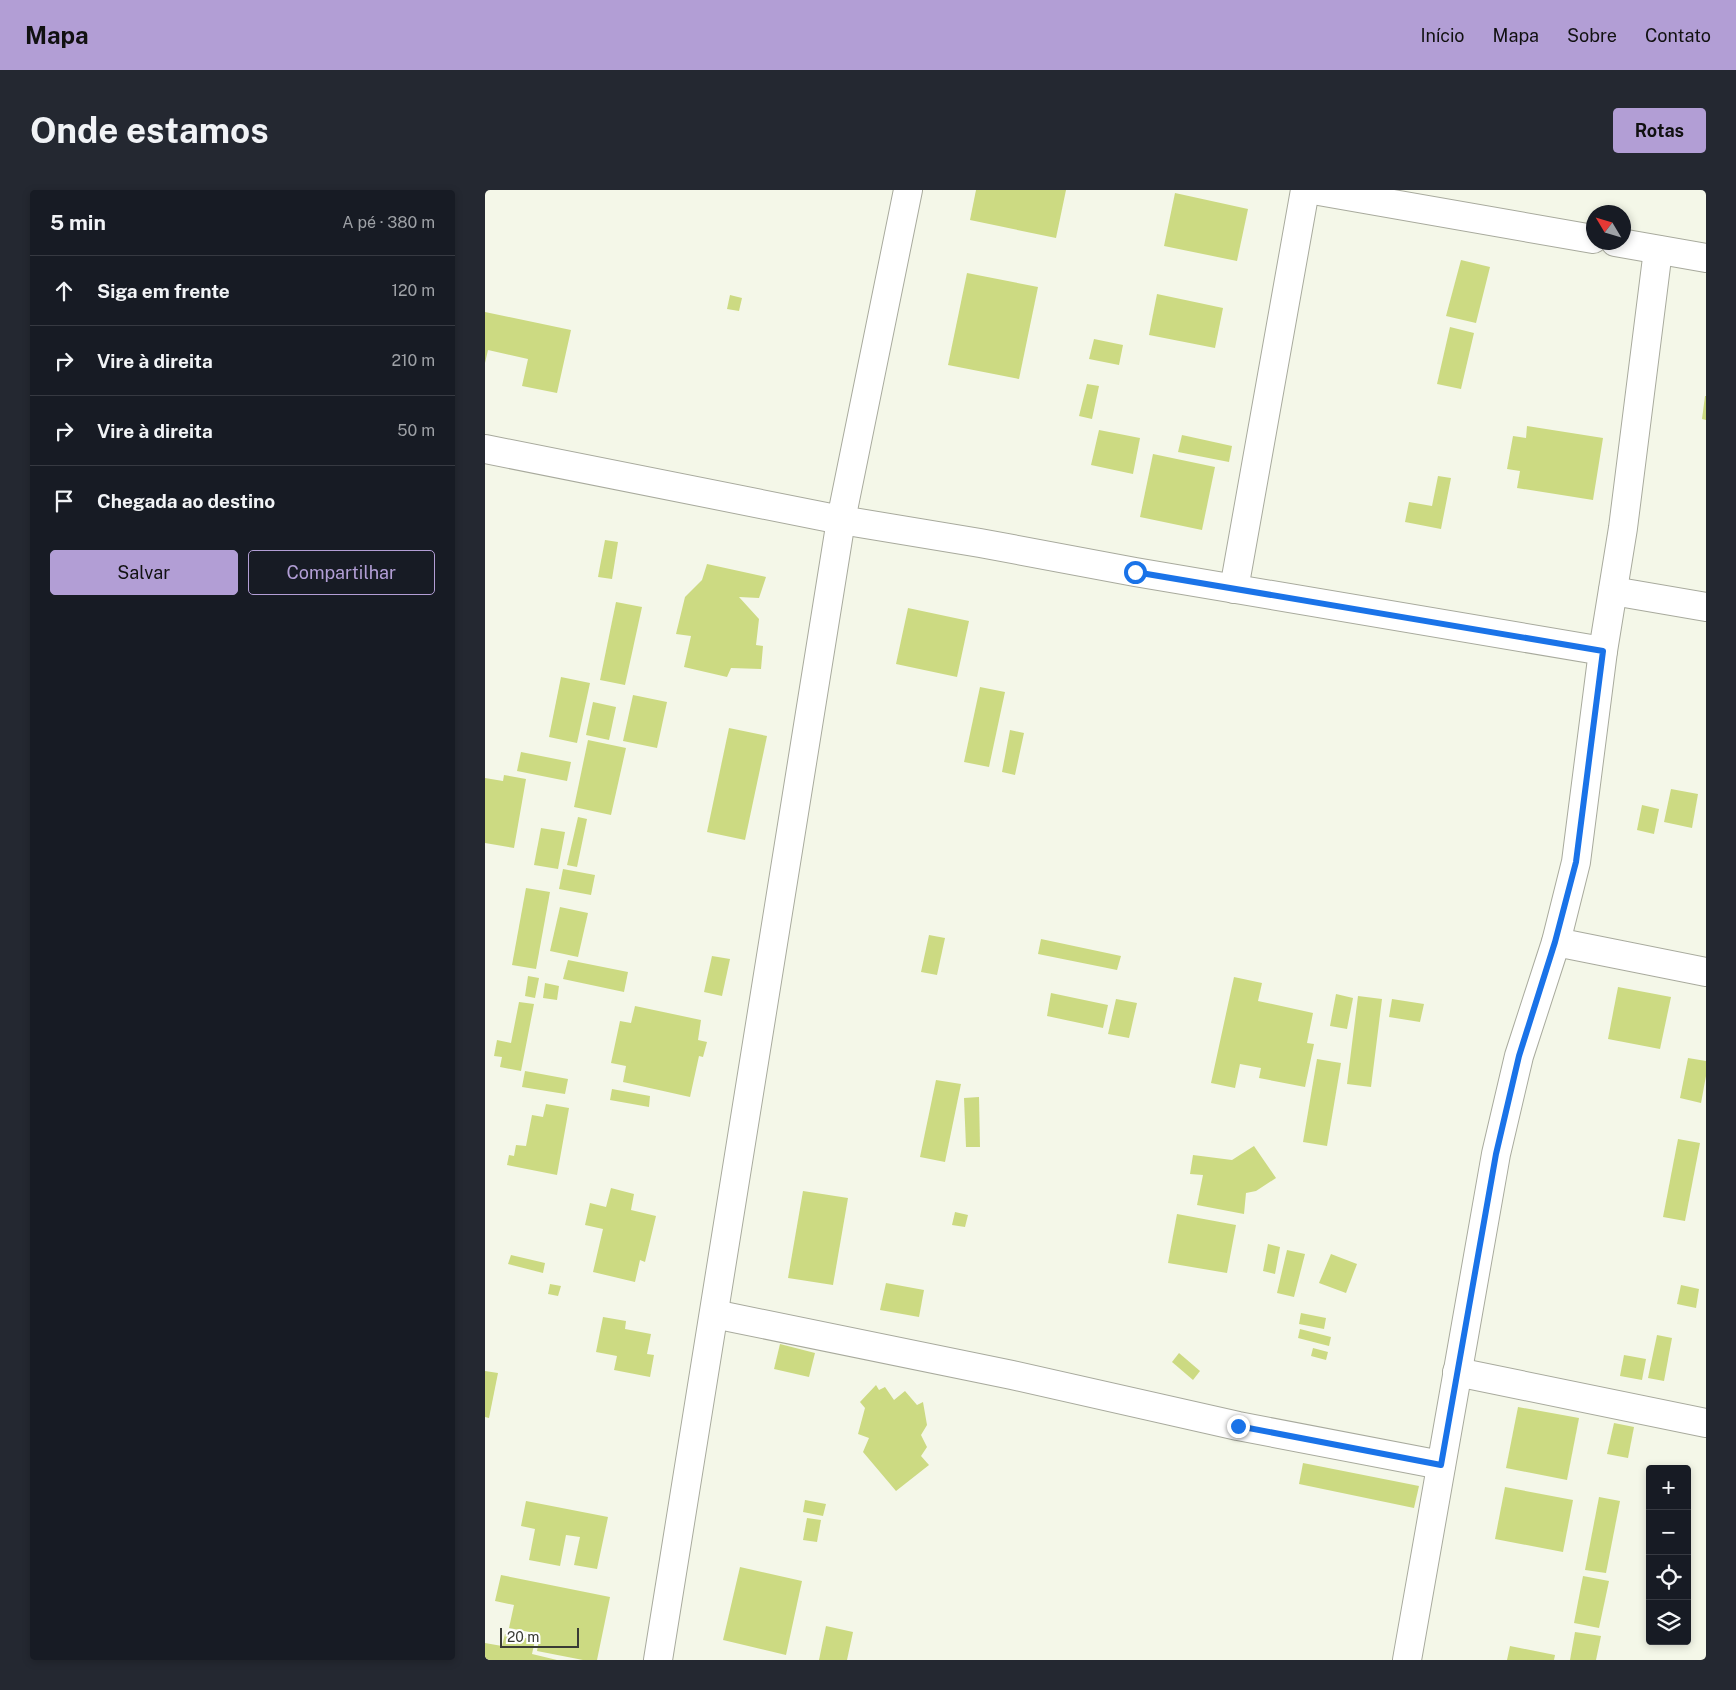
<!DOCTYPE html>
<html lang="pt">
<meta charset="utf-8">
<style>
:root{--surface:#171b24;--page:#242831;--text:#f1f3f6;--muted:#9ea1a6;--line:#363941;--accent:#b29ed5}
body{margin:0;font-family:"Public Sans",sans-serif;background:var(--page);color:var(--text)}
.controls{position:absolute;right:15px;bottom:15px;display:grid;overflow:hidden;border-radius:5px;box-shadow:0 2px 8px #0003}
.controls button{width:45px;height:45px;display:grid;place-items:center;padding:0;border:0;border-bottom:1px solid var(--line);background:var(--surface);color:var(--text);font:25px sans-serif}
.compass{position:absolute;left:1101px;top:15px;width:45px;height:45px;border-radius:50%;background:var(--surface);box-shadow:0 2px 8px #0003;rotate:308deg}
.scale{position:absolute;left:15px;bottom:12px;width:79px;box-sizing:border-box;padding-left:5px;border:2px solid #3a3b35;border-top:0;font-size:14px;line-height:18px;white-space:nowrap;color:#3a3b35;-webkit-text-stroke:4px #fff;paint-order:stroke}
.stop{position:absolute;width:15px;height:15px;margin:-11px;border:4px solid #1a73e8;border-radius:50%;background:#fff}
.stop.end{background:#1a73e8;border-color:#fff;box-shadow:0 1px 5px #0008}
.list{margin:0;padding:0;list-style:none}
h2{display:flex;justify-content:space-between;align-items:center;height:65px;margin:0;padding:0 20px;font-size:21px}
h2 small{font-size:16px;font-weight:400;color:var(--muted)}
.list li{display:grid;grid-template-columns:32px 1fr auto;gap:15px;align-items:center;box-sizing:border-box;height:70px;padding:0 20px;border-top:1px solid var(--line)}
.list b{display:block;font-size:19px;white-space:nowrap}
.list em{font-size:16px;font-style:normal;color:var(--muted)}
.actions{display:flex;gap:10px;padding:15px 20px}
.actions a{flex:1;padding:11px 0;border:1px solid var(--accent);border-radius:5px;text-align:center;font-size:18px;color:var(--accent)}
.actions .main{background:var(--accent);color:#111}
.icon{flex:none;width:28px;height:28px;fill:none;stroke:currentColor;stroke-width:2;stroke-linecap:round;stroke-linejoin:round}
.map{position:relative;flex:none;width:1221px;height:1470px;overflow:hidden;border-radius:5px}
header{display:flex;align-items:center;gap:30px;box-sizing:border-box;height:70px;padding:0 25px;background:var(--accent);color:#111}
header strong{font-size:24px}
nav{display:flex;gap:28px;margin-inline-start:auto;font-size:18px}
.intro{display:flex;align-items:center;justify-content:space-between;box-sizing:border-box;height:120px;padding:0 30px}
h1{margin:0;font-size:35px}
.button{padding:12px 22px;border-radius:5px;background:var(--accent);color:#111;font-size:18px;font-weight:700}
main{display:flex;gap:30px;padding:0 30px}
aside{flex:1;background:var(--surface);border-radius:5px;box-shadow:0 2px 8px #0003}
.map>svg:first-child{display:block}
.building{fill:#ccda82}
.lines{fill:none;stroke-linecap:round;stroke-linejoin:round}
.minor-casing{stroke:#a8aa9d;stroke-width:30}
.minor{stroke:#fff;stroke-width:28}
.route{stroke:#1a73e8;stroke-width:6}
</style>
<header>
<strong>Mapa</strong>
<nav><a>Início</a><a>Mapa</a><a>Sobre</a><a>Contato</a></nav>
</header>
<div class="intro"><h1>Onde estamos</h1><a class="button">Rotas</a></div>
<main>
<aside>
<h2>5 min<small>A pé · 380 m</small></h2>
<ul class="list">
<li><svg class="icon" aria-label="ahead" viewBox="0 0 24 24"><path d="M12 20V5M6 11l6-6 6 6"/></svg><div><b>Siga em frente</b></div><em>120 m</em></li>
<li><svg class="icon" aria-label="right" viewBox="0 0 24 24"><path d="M7 20v-9h11M14 6l5 5-5 5"/></svg><div><b>Vire à direita</b></div><em>210 m</em></li>
<li><svg class="icon" aria-label="right" viewBox="0 0 24 24"><path d="M7 20v-9h11M14 6l5 5-5 5"/></svg><div><b>Vire à direita</b></div><em>50 m</em></li>
<li><svg class="icon" aria-label="arrive" viewBox="0 0 24 24"><path d="M6 21V4h12l-3 4 3 4H6"/></svg><div><b>Chegada ao destino</b></div></li>
</ul>
<div class="actions"><a class="main">Salvar</a><a>Compartilhar</a></div>
</aside>
<div class="map">
<svg width="1221" height="1470" viewBox="0 0 1221 1470">
<rect width="100%" height="100%" fill="#f4f7e8"/>
<!-- building -->
<g class="building">
<polygon points="491,0 581,0 571,48 485,30"/>
<polygon points="690,3 763,19 752,71 679,56"/>
<polygon points="976,70 1005,77 991,133 961,126"/>
<polygon points="482,83 553,97 534,189 463,175"/>
<polygon points="672,104 738,118 730,158 664,145"/>
<polygon points="245,105 257,108 254,121 242,119"/>
<polygon points="0,122 86,140 72,203 37,196 43,169 3,160 0,173"/>
<polygon points="965,137 989,143 976,199 952,194"/>
<polygon points="609,149 638,155 634,175 604,169"/>
<polygon points="602,194 614,196 607,229 594,226"/>
<polygon points="1220,206 1221,206 1221,230 1217,229"/>
<polygon points="1042,236 1118,248 1108,310 1032,298 1035,281 1022,279 1028,246 1041,248"/>
<polygon points="614,240 655,248 648,284 606,275"/>
<polygon points="697,245 747,256 744,272 693,262"/>
<polygon points="668,264 730,277 717,340 655,327"/>
<polygon points="953,286 966,288 956,339 920,332 924,312 947,316"/>
<polygon points="120,350 133,352 127,389 113,387"/>
<polygon points="222,374 281,387 274,408 254,407 274,429 271,455 278,456 276,479 246,478 242,487 199,477 206,446 191,444 200,407 217,390"/>
<polygon points="131,412 157,417 140,495 115,490"/>
<polygon points="423,418 484,431 472,487 411,474"/>
<polygon points="76,487 105,493 92,553 64,547"/>
<polygon points="495,497 520,502 504,577 479,572"/>
<polygon points="148,505 182,512 172,558 138,551"/>
<polygon points="108,512 131,517 124,550 101,545"/>
<polygon points="244,538 282,546 260,650 222,642"/>
<polygon points="525,540 539,543 530,585 517,582"/>
<polygon points="103,550 141,558 126,625 89,617"/>
<polygon points="36,562 86,572 82,591 32,581"/>
<polygon points="19,585 41,589 29,658 0,653 0,588 18,591"/>
<polygon points="1186,599 1213,604 1207,638 1179,632"/>
<polygon points="1157,615 1174,619 1169,644 1152,640"/>
<polygon points="93,627 102,629 92,677 82,675"/>
<polygon points="56,638 80,642 73,679 49,675"/>
<polygon points="78,679 110,685 106,705 74,699"/>
<polygon points="41,698 65,702 51,779 27,775"/>
<polygon points="75,717 103,723 93,767 65,761"/>
<polygon points="444,745 460,748 452,785 436,782"/>
<polygon points="556,749 636,766 632,780 553,764"/>
<polygon points="227,766 245,769 237,806 219,802"/>
<polygon points="83,770 143,782 139,802 78,789"/>
<polygon points="43,786 54,788 50,808 40,806"/>
<polygon points="749,787 777,793 773,811 828,823 822,853 829,854 820,897 774,888 776,878 755,874 750,898 726,893"/>
<polygon points="60,793 74,796 72,810 58,808"/>
<polygon points="1133,797 1186,807 1175,859 1123,849"/>
<polygon points="566,803 623,815 618,838 562,826"/>
<polygon points="851,804 868,808 862,839 845,836"/>
<polygon points="873,806 897,809 886,897 862,894"/>
<polygon points="631,809 652,813 644,848 623,844"/>
<polygon points="907,809 939,814 935,832 904,827"/>
<polygon points="34,812 49,814 36,881 15,877 17,867 9,866 12,850 26,853"/>
<polygon points="150,816 216,830 213,850 222,852 218,867 214,866 205,907 138,892 141,876 126,873 135,831 146,833"/>
<polygon points="1203,868 1221,871 1221,886 1216,913 1195,908"/>
<polygon points="832,869 856,873 842,956 818,952"/>
<polygon points="40,881 83,889 80,904 37,897"/>
<polygon points="451,890 476,894 460,972 435,967"/>
<polygon points="127,899 165,906 164,917 125,910"/>
<polygon points="494,907 495,957 481,957 479,908"/>
<polygon points="61,914 84,918 72,985 22,975 24,965 29,966 31,955 41,956 47,925 58,927"/>
<polygon points="1193,949 1215,953 1200,1031 1178,1027"/>
<polygon points="769,956 791,988 771,1001 761,1003 759,1024 712,1015 718,985 705,984 708,965 747,970"/>
<polygon points="126,998 149,1004 146,1020 171,1026 160,1072 155,1070 150,1092 108,1082 118,1039 100,1035 105,1013 121,1017"/>
<polygon points="318,1001 363,1008 348,1095 303,1088"/>
<polygon points="470,1022 483,1025 480,1037 467,1035"/>
<polygon points="692,1024 751,1035 742,1083 683,1073"/>
<polygon points="783,1054 795,1057 790,1084 778,1081"/>
<polygon points="802,1060 820,1064 809,1107 792,1103"/>
<polygon points="846,1064 872,1074 861,1103 834,1093"/>
<polygon points="26,1065 60,1073 58,1083 23,1074"/>
<polygon points="401,1093 439,1100 434,1127 395,1120"/>
<polygon points="65,1094 76,1096 73,1106 63,1104"/>
<polygon points="1196,1095 1214,1099 1211,1118 1192,1114"/>
<polygon points="816,1123 841,1128 839,1139 814,1134"/>
<polygon points="118,1127 141,1131 140,1139 166,1144 162,1164 169,1165 165,1187 129,1180 132,1166 111,1162"/>
<polygon points="815,1139 846,1147 844,1156 813,1148"/>
<polygon points="1172,1145 1187,1148 1179,1191 1163,1188"/>
<polygon points="295,1154 330,1163 324,1187 289,1179"/>
<polygon points="828,1158 843,1162 841,1170 826,1166"/>
<polygon points="694,1163 715,1181 708,1190 687,1172"/>
<polygon points="1139,1165 1161,1169 1157,1190 1135,1186"/>
<polygon points="0,1181 13,1183 4,1228 0,1227"/>
<polygon points="391,1195 394,1200 400,1197 409,1210 420,1201 432,1215 438,1212 442,1235 436,1245 442,1257 436,1266 444,1275 411,1301 378,1262 384,1248 373,1244 380,1218 375,1212"/>
<polygon points="1033,1217 1094,1228 1082,1290 1021,1278"/>
<polygon points="1129,1233 1149,1237 1143,1268 1122,1264"/>
<polygon points="818,1273 934,1296 929,1318 814,1294"/>
<polygon points="1020,1297 1088,1310 1078,1362 1010,1349"/>
<polygon points="1114,1307 1135,1311 1121,1383 1100,1380"/>
<polygon points="320,1310 341,1314 338,1326 318,1322"/>
<polygon points="41,1311 123,1327 112,1379 89,1375 95,1347 81,1345 75,1376 44,1370 50,1339 36,1336"/>
<polygon points="322,1328 336,1330 332,1352 318,1350"/>
<polygon points="255,1377 317,1391 301,1465 238,1450"/>
<polygon points="16,1385 125,1407 112,1470 98,1470 52,1461 55,1444 24,1438 29,1415 10,1411"/>
<polygon points="1098,1386 1124,1391 1114,1438 1089,1433"/>
<polygon points="341,1436 368,1442 362,1470 334,1470"/>
<polygon points="1090,1442 1116,1446 1111,1470 1085,1470"/>
<polygon points="20,1444 50,1450 47,1464 72,1470 0,1470 0,1453 17,1456"/>
<polygon points="1025,1456 1070,1465 1069,1470 1022,1470"/>
</g>
<g class="lines">
<defs>
<g id="minor">
<polyline points="828,0 1108,49"/>
<polyline points="1130,52 1221,68"/>
<polyline points="0,259 356,330 495,353 650,382 1118,461"/>
<polyline points="749,399 820,0"/>
<polyline points="1128,401 1221,417"/>
<polyline points="1071,752 1221,782"/>
<polyline points="229,1124 527,1185 753,1236 956,1275"/>
<polyline points="972,1182 1221,1233"/>
<polyline points="173,1470 356,330 423,0"/>
<polyline points="922,1470 1011,964 1034,866 1071,752 1091,672 1118,461 1138,338 1173,60"/>
</g>
</defs>
<!-- minor casing -->
<use href="#minor" class="minor-casing"/>
<!-- minor -->
<use href="#minor" class="minor"/>
</g>
<g class="lines">
<!-- route -->
<polyline class="route" points="650,382 1118,461 1091,672 1070,752 1034,866 1011,964 956,1275 753,1236"/>
</g>
</svg>
<div class="controls">
<button>+</button>
<button>−</button>
<button><svg class="icon" aria-label="locate" viewBox="0 0 24 24"><circle cx="12" cy="12" r="6"/><path d="M12 2v4M12 18v4M2 12h4M18 12h4"/></svg></button>
<button><svg class="icon" aria-label="layers" viewBox="0 0 24 24"><path d="M12 4l9 5-9 5-9-5zM3 14l9 5 9-5"/></svg></button>
</div>
<svg class="compass" viewBox="-18 -18 36 36"><path d="M0-13l5 13h-10z" fill="#e53935"/><path d="M0 13l5-13h-10z" fill="#9ea1a6"/></svg>
<div class="scale">20 m</div>
<div class="stop" style="left:650px;top:382px"></div>
<div class="stop end" style="left:753px;top:1236px"></div>
</div>
</main>
